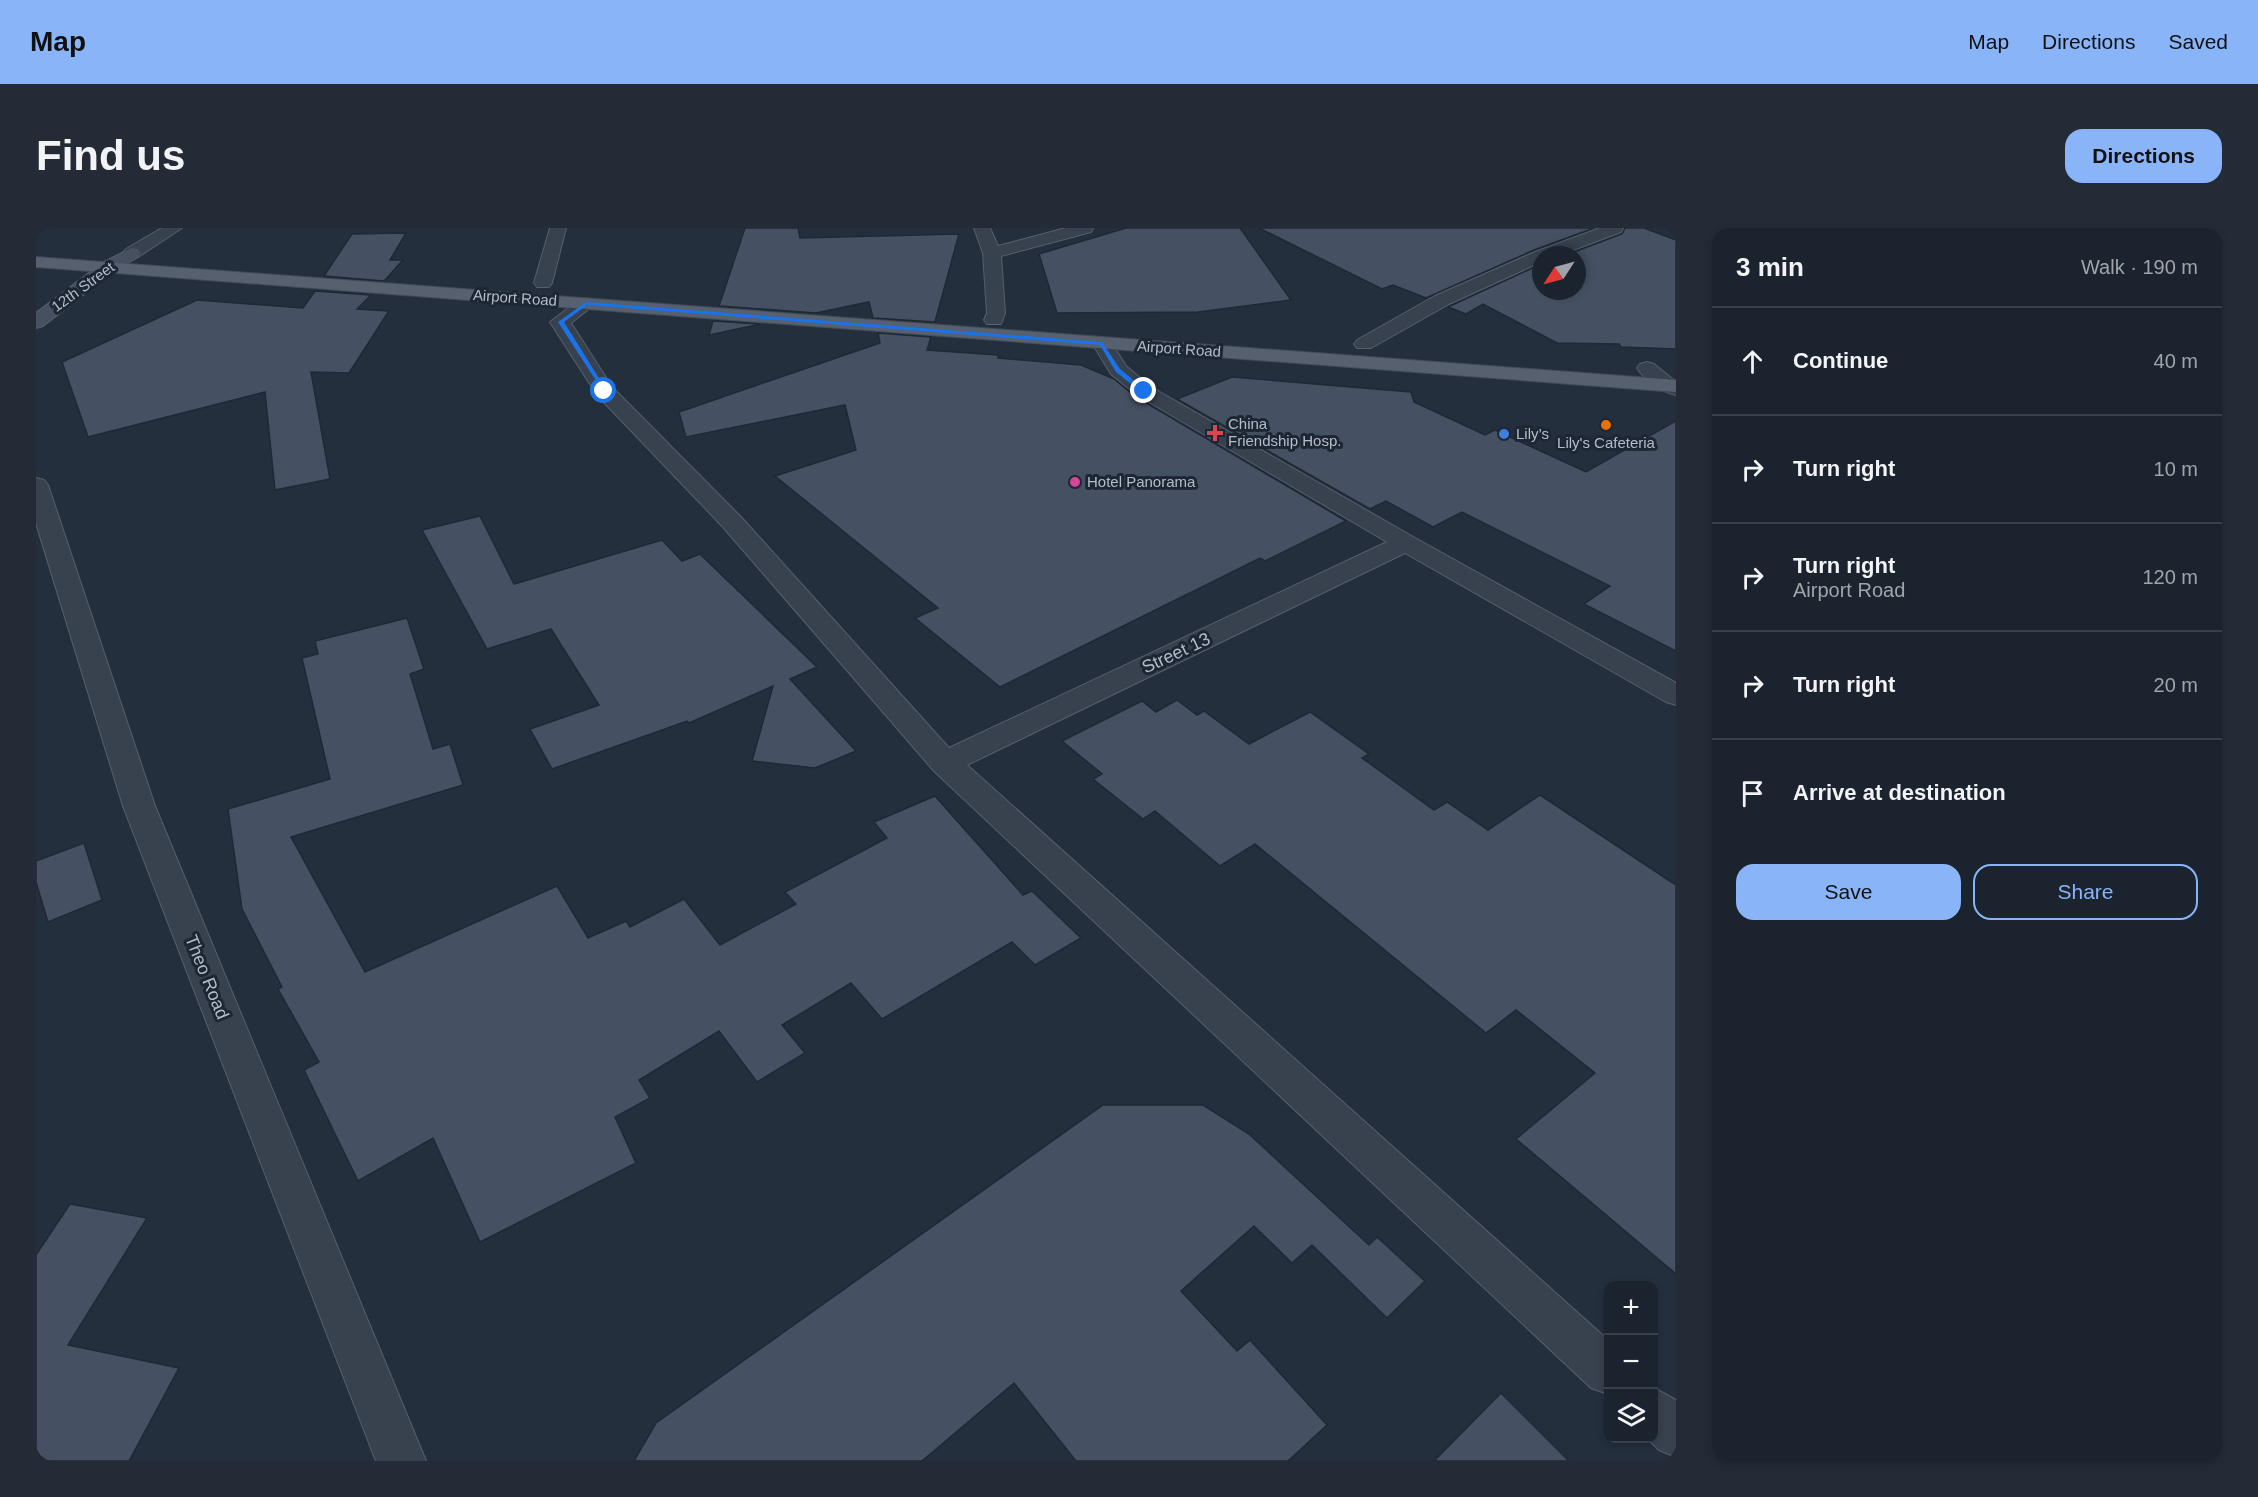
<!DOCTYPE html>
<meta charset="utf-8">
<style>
:root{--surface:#1b232e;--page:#242b36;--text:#f1f3f6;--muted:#a0a4aa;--line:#39404a;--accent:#8ab4f8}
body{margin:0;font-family:Arial,sans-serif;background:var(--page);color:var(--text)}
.controls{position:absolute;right:18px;bottom:18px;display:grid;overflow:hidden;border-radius:12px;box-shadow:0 3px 9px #0003}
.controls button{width:54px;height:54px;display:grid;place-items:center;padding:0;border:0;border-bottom:2px solid var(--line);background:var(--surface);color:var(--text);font:30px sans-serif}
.compass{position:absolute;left:1496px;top:18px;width:54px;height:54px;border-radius:50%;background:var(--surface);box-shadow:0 3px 9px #0003;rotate:234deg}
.stop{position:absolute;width:18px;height:18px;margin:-14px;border:4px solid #1a73e8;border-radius:50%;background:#fff}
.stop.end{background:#1a73e8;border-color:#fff;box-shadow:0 2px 6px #0008}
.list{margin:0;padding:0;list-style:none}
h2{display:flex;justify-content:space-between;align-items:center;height:78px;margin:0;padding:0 24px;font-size:26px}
h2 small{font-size:20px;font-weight:400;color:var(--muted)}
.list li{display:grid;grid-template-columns:39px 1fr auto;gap:18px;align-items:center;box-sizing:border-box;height:108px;padding:0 24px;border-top:2px solid var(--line)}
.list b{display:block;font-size:22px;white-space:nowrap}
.list p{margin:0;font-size:20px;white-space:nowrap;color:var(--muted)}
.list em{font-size:20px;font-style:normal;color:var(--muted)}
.actions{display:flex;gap:12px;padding:18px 24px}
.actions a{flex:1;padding:14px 0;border:2px solid var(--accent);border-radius:18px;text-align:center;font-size:21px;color:var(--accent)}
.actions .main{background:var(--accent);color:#111}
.icon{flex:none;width:33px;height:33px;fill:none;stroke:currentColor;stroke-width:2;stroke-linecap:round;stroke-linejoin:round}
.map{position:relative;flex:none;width:1640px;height:1233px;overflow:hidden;border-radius:18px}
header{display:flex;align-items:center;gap:36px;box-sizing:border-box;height:84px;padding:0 30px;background:var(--accent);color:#111}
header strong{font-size:28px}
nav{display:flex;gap:33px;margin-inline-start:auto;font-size:21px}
.intro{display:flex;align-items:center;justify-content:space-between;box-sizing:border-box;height:144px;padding:0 36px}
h1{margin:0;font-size:42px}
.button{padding:15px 27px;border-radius:18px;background:var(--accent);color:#111;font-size:21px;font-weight:700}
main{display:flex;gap:36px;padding:0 36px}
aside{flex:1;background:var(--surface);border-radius:18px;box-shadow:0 3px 9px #0003}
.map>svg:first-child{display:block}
.building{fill:#455162;stroke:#1f2835;stroke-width:1.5}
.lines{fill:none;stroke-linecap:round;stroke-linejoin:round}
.street-casing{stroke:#565f6c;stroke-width:2}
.secondary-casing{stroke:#565f6c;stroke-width:2}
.primary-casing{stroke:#414a57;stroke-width:2}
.street{fill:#38414e;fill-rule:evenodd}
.secondary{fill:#465061;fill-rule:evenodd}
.primary{fill:#56606e;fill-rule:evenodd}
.route{fill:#1a73e8}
.food-dot{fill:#e8710a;stroke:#1d2633;stroke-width:2}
.health-dot{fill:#e0444e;stroke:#1d2633;stroke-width:2}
.shop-dot{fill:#3f7fe0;stroke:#1d2633;stroke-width:2}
.hotel-dot{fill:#d1479c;stroke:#1d2633;stroke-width:2}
.labels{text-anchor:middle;stroke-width:6;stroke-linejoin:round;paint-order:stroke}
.far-street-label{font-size:15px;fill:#b4bcc9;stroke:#1d2633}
.far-poi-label{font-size:15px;fill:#b4bcc9;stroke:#1d2633;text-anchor:start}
.street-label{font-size:18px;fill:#b4bcc9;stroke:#1d2633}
</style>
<header>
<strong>Map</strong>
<nav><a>Map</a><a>Directions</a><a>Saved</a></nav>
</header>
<div class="intro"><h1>Find us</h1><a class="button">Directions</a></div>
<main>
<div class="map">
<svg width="1640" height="1233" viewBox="0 0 1640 1233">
<rect width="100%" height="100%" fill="#242f3e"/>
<!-- building -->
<g class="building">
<polygon points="709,0 762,0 764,10 923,6 899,94 837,90 833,74 780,85 683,78"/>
<polygon points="1090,0 1204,0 1255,72 1162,84 1021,85 1003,26"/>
<polygon points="1223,0 1558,0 1498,22 1390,70 1357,57 1346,61"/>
<polygon points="1589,0 1608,0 1640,12 1640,121 1585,119 1583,116 1521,115 1447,76 1430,86 1412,79 1505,36 1505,63 1541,63 1541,27 1530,27 1586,6"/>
<polygon points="370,5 354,32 367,32 348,53 288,48 316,6"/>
<polygon points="279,63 335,67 321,81 353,83 313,145 275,144 294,251 239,262 229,164 52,209 26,134 161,72 267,80"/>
<polygon points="677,93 725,96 673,107"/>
<polygon points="842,105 895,109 891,122 962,127 962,130 1045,137 1078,151 1100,169 1310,293 1229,333 1224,330 964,459 879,390 902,380 739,248 820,222 809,177 650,209 643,184 844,115"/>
<polygon points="1196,149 1375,164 1378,174 1449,207 1459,202 1550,244 1640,193 1640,423 1548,376 1574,358 1426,284 1397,299 1350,273 1334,281 1141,171"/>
<polygon points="444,288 478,356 626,312 646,333 664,326 781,439 754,451 820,523 779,540 716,533 737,458 653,495 651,493 516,541 494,501 563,477 515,401 451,421 386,302"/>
<polygon points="371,390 388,441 374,446 397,521 414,516 427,557 255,609 329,744 521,658 552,710 590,693 594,699 648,671 684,717 760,676 749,664 851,610 838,594 899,568 987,667 996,663 1045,710 999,737 976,714 846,791 815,755 746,797 769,825 721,854 683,803 603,852 614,870 579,889 600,935 444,1014 397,910 322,953 268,842 283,834 242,761 246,759 206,681 192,581 294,551 266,430 282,426 279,413"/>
<polygon points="1141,472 1161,487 1168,483 1213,516 1274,484 1333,526 1326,530 1398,582 1411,574 1452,602 1504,567 1640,657 1640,1046 1480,911 1559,845 1480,782 1450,805 1219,616 1184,638 1119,583 1107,591 1057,551 1066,546 1026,513 1106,473 1120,484"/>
<polygon points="48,615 66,672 12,694 0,654 0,633"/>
<polygon points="1067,877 1167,877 1213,906 1333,1017 1341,1009 1389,1053 1351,1090 1276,1017 1256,1035 1218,998 1145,1063 1201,1123 1214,1112 1291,1197 1252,1233 1040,1233 978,1155 886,1233 598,1233 620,1195"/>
<polygon points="34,976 111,990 32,1117 143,1140 93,1233 0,1233 0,1027"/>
<polygon points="1465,1165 1533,1233 1398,1233"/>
</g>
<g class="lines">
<defs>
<g id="street">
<polygon points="126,0 146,0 102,29 90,29 87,25 90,21"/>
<polygon points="514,0 530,0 516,55 513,59 501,59 498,55"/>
<polygon points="938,0 954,0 962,18 1030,0 1057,0 1055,4 965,28 969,85 965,96 951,96 948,92 951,85 947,25"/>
<polygon points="1564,0 1587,0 1585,4 1524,27 1505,27 1505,34 1413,76 1335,120 1321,120 1318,116 1321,112 1399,68 1499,24"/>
<polygon points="550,70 557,72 559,76 535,95 576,159 705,289 913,520 1351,314 1101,167 1075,146 1056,115 1059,111 1073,111 1090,138 1115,159 1379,310 1640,455 1640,477 1630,474 1369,325 931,537 1572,1112 1572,1166 1555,1160 898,543 687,299 561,167 514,94 543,72"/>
<path d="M 1611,134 L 1618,136 L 1640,154 L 1640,167 C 1623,163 1611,154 1601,140 L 1604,136 Z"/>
<polygon points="0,250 8,252 12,257 119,578 390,1233 340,1233 87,578 0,295"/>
<polygon points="1618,1160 1640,1172 1640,1229 1623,1222 1611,1210 1618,1210"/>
</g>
<polygon id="secondary" points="96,20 102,21 105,25 102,29 78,43 7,98 0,100 0,85 66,35"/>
<polygon id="primary" points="0,29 1640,152 1640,164 0,39"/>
</defs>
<!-- street casing -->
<use href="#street" class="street-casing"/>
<!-- secondary casing -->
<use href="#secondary" class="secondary-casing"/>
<!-- primary casing -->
<use href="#primary" class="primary-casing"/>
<!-- street -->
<use href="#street" class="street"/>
<!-- secondary -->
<use href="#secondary" class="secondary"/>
<!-- primary -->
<use href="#primary" class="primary"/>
</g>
<!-- route -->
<polygon class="route" points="550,74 1066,114 1084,141 1111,163 1105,164 1080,144 1064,117 551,77 528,94 571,163 568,165 522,94"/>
<!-- markers -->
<circle class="food-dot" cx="1570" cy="197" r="6"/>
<path class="health-dot" d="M1176 196h6v6h6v6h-6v6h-6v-6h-6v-6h6z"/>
<circle class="shop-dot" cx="1468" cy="206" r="6"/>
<circle class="hotel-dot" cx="1039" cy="254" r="6"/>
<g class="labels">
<!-- far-street labels -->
<g class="far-street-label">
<text transform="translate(47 59) rotate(-36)" y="5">12th Street</text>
<text transform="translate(479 70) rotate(4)" y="5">Airport Road</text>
<text transform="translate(1143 121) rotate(4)" y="5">Airport Road</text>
</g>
<!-- far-poi labels -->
<g class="far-poi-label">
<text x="1192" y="201">China<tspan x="1192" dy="17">Friendship Hosp.</tspan></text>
<text x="1480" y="211">Lily’s</text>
<text x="1570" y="220" text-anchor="middle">Lily's Cafeteria</text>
<text x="1051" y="259">Hotel Panorama</text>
</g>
<!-- street labels -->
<g class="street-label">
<text transform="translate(1140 425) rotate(-25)" y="6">Street 13</text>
<text transform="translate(171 749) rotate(68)" y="6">Theo Road</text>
</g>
</g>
</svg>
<div class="controls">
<button>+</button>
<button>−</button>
<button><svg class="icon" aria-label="layers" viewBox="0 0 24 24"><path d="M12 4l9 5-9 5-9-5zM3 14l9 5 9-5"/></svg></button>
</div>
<svg class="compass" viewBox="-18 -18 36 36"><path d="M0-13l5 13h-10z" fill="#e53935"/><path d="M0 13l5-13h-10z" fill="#a0a4aa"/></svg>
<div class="stop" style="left:568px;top:163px"></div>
<div class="stop end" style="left:1108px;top:163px"></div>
</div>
<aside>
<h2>3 min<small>Walk · 190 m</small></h2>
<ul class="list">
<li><svg class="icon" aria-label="ahead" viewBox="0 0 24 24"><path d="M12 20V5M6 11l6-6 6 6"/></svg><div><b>Continue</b></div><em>40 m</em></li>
<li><svg class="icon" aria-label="right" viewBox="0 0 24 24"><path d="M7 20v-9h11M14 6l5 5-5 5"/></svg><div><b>Turn right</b></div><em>10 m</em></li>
<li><svg class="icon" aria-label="right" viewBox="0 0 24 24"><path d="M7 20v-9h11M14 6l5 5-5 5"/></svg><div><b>Turn right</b><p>Airport Road</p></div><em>120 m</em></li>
<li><svg class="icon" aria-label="right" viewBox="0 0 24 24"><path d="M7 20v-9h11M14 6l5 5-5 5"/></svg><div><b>Turn right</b></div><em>20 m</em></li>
<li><svg class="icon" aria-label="arrive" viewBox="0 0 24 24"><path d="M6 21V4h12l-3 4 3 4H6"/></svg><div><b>Arrive at destination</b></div></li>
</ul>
<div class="actions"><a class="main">Save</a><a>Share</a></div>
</aside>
</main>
